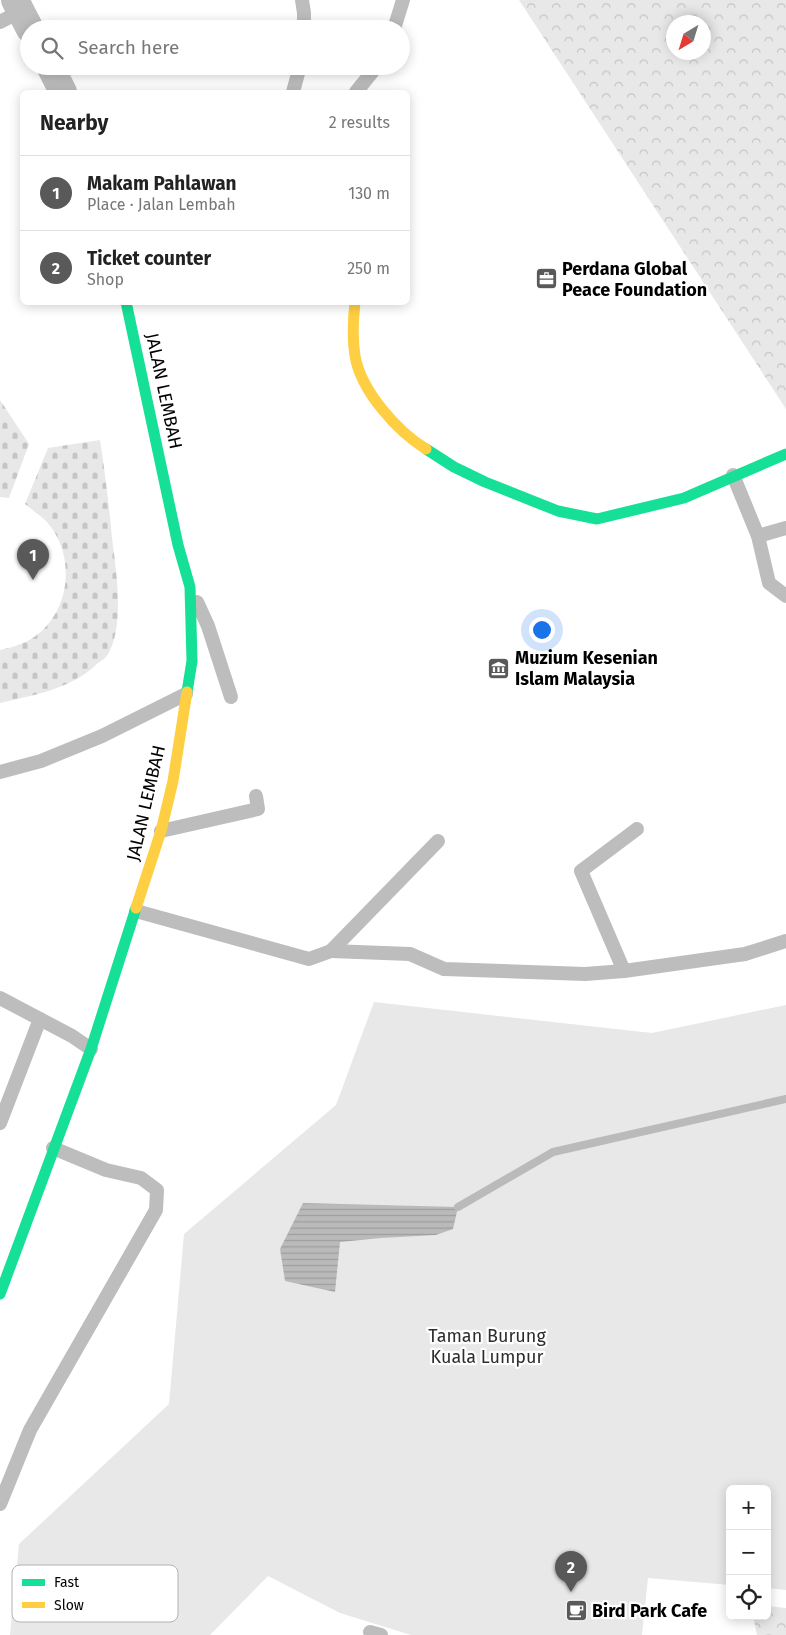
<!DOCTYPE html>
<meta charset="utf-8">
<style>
:root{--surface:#fff;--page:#f2f2f2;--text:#222;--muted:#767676;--line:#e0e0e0;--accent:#595959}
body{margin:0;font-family:"Fira Sans",sans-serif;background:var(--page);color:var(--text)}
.controls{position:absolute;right:15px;bottom:15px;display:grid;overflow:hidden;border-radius:8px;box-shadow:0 2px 12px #0003}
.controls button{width:45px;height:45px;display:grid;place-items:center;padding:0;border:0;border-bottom:1px solid var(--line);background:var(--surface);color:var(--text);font:25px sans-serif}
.compass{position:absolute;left:666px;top:15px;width:45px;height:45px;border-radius:50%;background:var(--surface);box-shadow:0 2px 12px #0003;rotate:218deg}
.you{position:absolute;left:541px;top:629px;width:18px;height:18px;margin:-12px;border:4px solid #fff;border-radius:50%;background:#1a73e8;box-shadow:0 0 0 8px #1a73e833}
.badge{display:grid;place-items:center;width:32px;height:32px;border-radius:50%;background:var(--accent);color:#fff;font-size:16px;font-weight:700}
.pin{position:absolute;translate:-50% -41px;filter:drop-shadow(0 1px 2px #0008)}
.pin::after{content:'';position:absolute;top:26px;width:18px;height:15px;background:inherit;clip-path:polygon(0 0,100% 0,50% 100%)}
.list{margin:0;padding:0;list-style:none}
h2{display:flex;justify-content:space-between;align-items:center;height:65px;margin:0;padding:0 20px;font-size:21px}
h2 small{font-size:16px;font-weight:400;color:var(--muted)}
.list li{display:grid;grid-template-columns:32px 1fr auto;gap:15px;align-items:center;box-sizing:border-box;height:75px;padding:0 20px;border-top:1px solid var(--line)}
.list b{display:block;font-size:19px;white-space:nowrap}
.list p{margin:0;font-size:16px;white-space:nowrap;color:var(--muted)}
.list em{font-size:16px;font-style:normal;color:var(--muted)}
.icon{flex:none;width:28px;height:28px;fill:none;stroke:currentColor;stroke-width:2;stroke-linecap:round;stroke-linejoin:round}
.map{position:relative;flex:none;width:786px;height:1635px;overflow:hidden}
.search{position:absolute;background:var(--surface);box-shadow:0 2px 12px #0003;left:20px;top:20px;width:390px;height:55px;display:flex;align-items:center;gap:12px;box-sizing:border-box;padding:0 18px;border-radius:28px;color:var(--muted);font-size:19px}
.panel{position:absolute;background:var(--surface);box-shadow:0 2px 12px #0003;left:20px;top:90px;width:390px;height:215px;border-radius:8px}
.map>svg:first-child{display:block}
.forest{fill:url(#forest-crowns);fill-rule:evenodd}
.cemetery{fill:url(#cemetery-stones)}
.green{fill:#e8e8e8}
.water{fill:url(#water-rules)}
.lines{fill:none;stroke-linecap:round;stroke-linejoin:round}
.stream{stroke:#bababa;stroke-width:8}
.lane{stroke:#bdbdbd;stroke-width:14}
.street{stroke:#bdbdbd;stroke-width:28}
.fast{stroke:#16e098;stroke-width:11}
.slow{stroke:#ffcf43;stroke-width:11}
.labels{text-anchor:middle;stroke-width:4.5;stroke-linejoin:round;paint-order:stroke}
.poi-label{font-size:18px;font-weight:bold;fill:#000;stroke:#fff;text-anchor:start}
.street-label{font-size:18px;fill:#000;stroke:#fff}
.park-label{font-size:18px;fill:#2d2d2d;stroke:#fff}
.key{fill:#fff;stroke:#b2b2b2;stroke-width:1}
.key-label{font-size:14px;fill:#000}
</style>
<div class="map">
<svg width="786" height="1635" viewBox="0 0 786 1635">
<defs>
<pattern id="forest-crowns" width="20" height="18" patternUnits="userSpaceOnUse" patternTransform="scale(1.25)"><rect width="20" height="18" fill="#e8e8e8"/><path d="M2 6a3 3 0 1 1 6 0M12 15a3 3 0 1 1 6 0" fill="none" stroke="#c5c5c5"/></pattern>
<pattern id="cemetery-stones" width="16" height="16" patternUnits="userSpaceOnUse" patternTransform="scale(1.25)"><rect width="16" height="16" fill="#e8e8e8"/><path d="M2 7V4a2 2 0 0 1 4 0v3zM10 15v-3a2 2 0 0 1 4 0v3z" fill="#c5c5c5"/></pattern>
<pattern id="water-rules" width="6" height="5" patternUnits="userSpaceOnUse" patternTransform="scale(1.25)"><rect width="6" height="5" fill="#bababa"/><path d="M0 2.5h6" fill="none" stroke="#9e9e9e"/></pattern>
</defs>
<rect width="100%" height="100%" fill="#fff"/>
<!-- forest -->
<g class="forest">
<path d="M 519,0 L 786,0 L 786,409 ZM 674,22 L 704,22 L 704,52 L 674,52 Z"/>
<polygon points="767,1606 786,1608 786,1635 757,1635 753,1616 767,1616"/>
</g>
<!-- cemetery -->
<g class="cemetery">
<polygon points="0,400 29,444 9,498 0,497"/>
<path d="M 100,440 C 105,473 109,505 112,538 C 116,570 125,625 108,654 C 106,658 101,661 97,664 C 71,689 34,695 0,703 L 0,650 C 14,647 27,643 38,634 C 72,607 75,552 46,521 C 40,515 32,510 25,504 L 48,448 Z"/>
</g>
<!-- green -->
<polygon class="green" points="374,1002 652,1033 786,1005 786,1590 767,1588 767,1489 730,1489 730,1585 648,1578 642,1635 411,1635 340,1613 268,1576 210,1635 10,1635 19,1544 169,1404 184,1234 336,1105"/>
<!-- water -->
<polygon class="water" points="303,1203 458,1207 453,1229 436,1235 381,1238 340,1242 335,1292 285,1281 280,1249"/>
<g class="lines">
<!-- stream -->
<polyline class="stream" points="458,1207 553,1152 786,1099"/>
<!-- lane -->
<g class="lane">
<polyline points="302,0 304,13 304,29"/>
<polyline points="0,22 21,11"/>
<polyline points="394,29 403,0"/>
<polyline points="293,92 300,66"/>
<polyline points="356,92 377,66"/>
<polyline points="733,475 758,536 769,583 786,596"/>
<polyline points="758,536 786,528"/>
<polyline points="197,602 208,626 231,697"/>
<polyline points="0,772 41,761 102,736 186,694"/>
<polyline points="161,831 258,809 256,796"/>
<polyline points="136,911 309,959 331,951 438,841"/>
<polyline points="331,951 410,954 444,969 585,974 624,971 745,954 786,941"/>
<polyline points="624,971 581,871 637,829"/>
<polyline points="0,998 72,1036 91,1049"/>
<polyline points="0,1123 40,1019"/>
<polyline points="0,1504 30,1430 156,1210 157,1190 141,1178 106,1170 53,1148"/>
<polyline points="370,1632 381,1635"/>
</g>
<!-- street -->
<g class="street">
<polyline points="15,0 30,29"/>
<polyline points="50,66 63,92"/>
</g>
<!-- fast -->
<g class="fast">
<polyline points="126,302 178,545 190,587 192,661 187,692"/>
<polyline points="426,449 454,467 485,482 558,511 597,519 684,498 786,454"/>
<polyline points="0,1294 91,1049 136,908"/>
</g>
<!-- slow -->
<g class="slow">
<path d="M 355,302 C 353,320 352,338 355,356 C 361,391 397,431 426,449"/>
<polyline points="136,908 161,831 173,781 187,692"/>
</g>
</g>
<!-- icons -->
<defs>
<symbol id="office-square" viewBox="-11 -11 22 22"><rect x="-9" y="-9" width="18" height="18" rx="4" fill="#595959" stroke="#fff"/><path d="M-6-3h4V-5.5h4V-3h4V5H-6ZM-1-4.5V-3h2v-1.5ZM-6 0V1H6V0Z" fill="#fff"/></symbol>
<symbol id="museum-square" viewBox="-11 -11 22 22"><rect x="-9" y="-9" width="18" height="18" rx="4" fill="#595959" stroke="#fff"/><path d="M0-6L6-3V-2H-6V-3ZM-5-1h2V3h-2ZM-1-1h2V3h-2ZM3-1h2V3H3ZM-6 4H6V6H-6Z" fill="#fff"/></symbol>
<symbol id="cafe-square" viewBox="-11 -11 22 22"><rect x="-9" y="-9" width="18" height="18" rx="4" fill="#595959" stroke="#fff"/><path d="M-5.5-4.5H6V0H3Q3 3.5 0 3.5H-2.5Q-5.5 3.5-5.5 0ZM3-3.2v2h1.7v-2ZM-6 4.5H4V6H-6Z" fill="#fff"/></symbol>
</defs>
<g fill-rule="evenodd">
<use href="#office-square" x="534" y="266" width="25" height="25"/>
<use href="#museum-square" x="486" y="656" width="25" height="25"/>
<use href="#cafe-square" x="564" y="1598" width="25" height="25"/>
</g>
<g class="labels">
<!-- poi labels -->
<g class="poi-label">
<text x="562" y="275">Perdana Global<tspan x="562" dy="21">Peace Foundation</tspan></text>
<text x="515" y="664">Muzium Kesenian<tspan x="515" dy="21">Islam Malaysia</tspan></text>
<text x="592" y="1617">Bird Park Cafe</text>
</g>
<!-- street labels -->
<g class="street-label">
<text transform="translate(164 391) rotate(78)" y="6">JALAN LEMBAH</text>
<text transform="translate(146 803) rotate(-77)" y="6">JALAN LEMBAH</text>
</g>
<!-- park labels -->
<g class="park-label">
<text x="487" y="1342">Taman Burung<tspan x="487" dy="21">Kuala Lumpur</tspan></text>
</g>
</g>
<!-- legend -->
<rect x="12" y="1565" width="166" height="57" rx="8" class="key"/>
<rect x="22" y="1579" width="23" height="7" fill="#16e098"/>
<rect x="22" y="1602" width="23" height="6" fill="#ffcf43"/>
<g class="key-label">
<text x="54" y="1587">Fast</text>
<text x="54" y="1610">Slow</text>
</g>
</svg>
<div class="controls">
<button>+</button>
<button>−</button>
<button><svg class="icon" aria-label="locate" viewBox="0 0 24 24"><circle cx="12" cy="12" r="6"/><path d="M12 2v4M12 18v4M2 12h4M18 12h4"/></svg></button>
</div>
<svg class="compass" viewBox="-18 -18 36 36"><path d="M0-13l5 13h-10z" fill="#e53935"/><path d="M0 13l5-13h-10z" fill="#767676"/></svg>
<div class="you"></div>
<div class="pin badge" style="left:33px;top:580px">1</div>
<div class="pin badge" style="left:571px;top:1592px">2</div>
<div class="search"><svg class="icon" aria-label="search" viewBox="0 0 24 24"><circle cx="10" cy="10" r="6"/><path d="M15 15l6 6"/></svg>Search here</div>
<section class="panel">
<h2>Nearby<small>2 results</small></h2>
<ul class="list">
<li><span class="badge">1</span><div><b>Makam Pahlawan</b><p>Place · Jalan Lembah</p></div><em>130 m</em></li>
<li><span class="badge">2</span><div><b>Ticket counter</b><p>Shop</p></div><em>250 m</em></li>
</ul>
</section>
</div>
